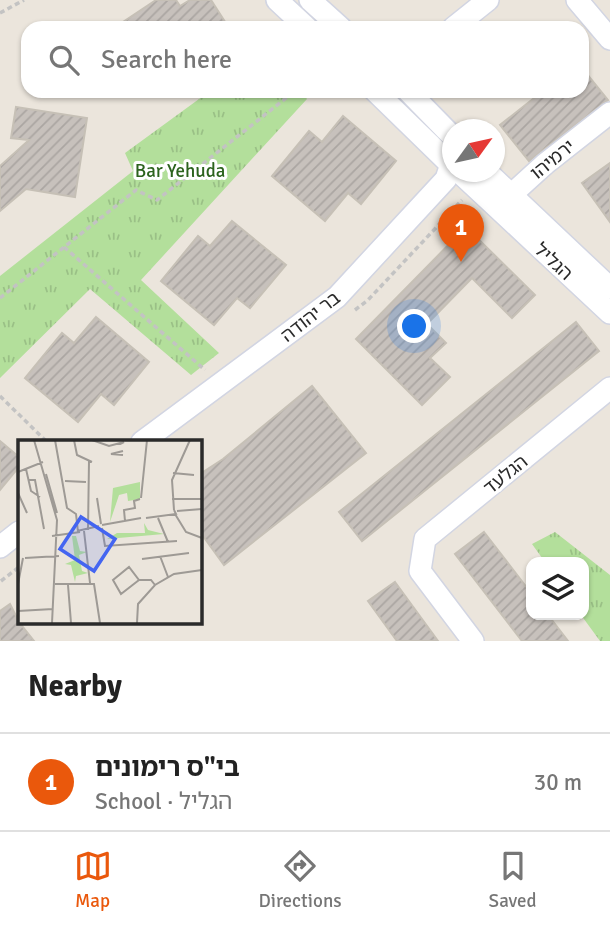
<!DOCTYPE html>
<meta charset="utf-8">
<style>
:root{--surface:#fff;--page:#f6f6f6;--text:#222;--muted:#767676;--line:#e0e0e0;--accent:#ea580c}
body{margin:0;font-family:Signika,"Noto Sans Hebrew",sans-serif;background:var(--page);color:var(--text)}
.controls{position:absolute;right:21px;bottom:21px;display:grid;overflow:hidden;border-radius:14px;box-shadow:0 2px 5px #0004}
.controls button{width:63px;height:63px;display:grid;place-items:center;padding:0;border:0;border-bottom:2px solid var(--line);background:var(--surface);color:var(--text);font:35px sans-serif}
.compass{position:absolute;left:442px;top:119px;width:63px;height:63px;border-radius:50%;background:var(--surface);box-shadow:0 2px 5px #0004;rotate:57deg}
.you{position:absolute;left:415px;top:327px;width:24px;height:24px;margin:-18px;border:5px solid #fff;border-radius:50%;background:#1a73e8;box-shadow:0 0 0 10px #1a73e833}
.badge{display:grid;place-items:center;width:46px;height:46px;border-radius:50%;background:var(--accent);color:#fff;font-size:23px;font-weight:700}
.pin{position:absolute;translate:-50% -58px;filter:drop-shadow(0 2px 4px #0008)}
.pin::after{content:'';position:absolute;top:37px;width:24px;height:21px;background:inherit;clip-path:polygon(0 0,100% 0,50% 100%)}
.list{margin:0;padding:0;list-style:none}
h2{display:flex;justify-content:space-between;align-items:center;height:91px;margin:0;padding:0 28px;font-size:30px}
h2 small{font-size:23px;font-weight:400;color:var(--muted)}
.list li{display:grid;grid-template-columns:46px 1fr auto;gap:21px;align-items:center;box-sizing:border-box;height:98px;padding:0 28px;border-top:2px solid var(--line)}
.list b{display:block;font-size:26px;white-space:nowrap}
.list p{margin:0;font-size:23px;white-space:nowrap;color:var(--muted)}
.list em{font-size:23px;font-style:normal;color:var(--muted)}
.icon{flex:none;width:38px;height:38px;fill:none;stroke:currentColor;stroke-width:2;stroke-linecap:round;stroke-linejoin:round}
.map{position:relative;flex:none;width:610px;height:641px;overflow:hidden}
.search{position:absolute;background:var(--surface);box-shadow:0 2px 5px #0004;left:21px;right:21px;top:21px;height:77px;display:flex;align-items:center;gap:18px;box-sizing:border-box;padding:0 24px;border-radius:21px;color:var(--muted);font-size:26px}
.sheet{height:189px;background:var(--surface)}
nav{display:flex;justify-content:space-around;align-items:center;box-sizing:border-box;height:98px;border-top:2px solid var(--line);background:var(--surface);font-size:19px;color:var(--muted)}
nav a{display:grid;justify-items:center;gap:4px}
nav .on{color:var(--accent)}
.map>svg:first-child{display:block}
.park{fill:url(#park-tufts)}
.building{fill:url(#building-hatch);stroke:#c6c0b6;stroke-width:2}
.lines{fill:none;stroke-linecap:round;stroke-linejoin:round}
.minor-casing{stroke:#d2d5e2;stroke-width:24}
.path{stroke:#c3c3c3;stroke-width:3.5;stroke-dasharray:5 3.5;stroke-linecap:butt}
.minor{stroke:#fff;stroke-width:21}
.labels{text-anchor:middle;stroke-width:6;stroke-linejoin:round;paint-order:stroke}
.street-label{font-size:19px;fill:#2a2a2a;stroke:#fff}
.park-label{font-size:19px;fill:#2c631d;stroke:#fff}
.inset-road{fill:none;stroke:#9e9a95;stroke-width:2}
.view{fill:#4465f1;fill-opacity:0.15;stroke:#4465f1;stroke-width:3.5}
.inset-edge{fill:none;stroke:#2a2a2a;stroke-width:3.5}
</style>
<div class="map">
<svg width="610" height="641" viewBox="0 0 610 641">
<defs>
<pattern id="park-tufts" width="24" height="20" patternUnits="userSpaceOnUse" patternTransform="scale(1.75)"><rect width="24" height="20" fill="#b3df9b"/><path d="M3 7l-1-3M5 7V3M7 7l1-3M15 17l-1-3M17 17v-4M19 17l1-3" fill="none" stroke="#9ac086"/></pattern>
<pattern id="building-hatch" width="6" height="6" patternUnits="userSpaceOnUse" patternTransform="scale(1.75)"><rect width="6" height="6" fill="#c7c1bc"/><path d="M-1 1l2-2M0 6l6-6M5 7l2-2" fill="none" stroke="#aba6a2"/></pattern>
</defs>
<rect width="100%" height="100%" fill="#ebe5dc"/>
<!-- park -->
<g class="park">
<polygon points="210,91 301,91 307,99 141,280 219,353 191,375 90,289 0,378 0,276 133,171 125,153"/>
<polygon points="555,532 610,575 610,641 600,641 581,615 584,615 584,562 545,562 532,544"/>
</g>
<!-- building -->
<g class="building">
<polygon points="156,0 176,0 180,6 190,0 211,0 229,28 114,28"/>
<polygon points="582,68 608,100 529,161 500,125 543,91 582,91"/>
<polygon points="16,107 87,118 75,197 26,189 0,211 0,166 29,140 11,138"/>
<polygon points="343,116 396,161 361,204 348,193 325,221 272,176 309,131 322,142"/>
<polygon points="610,163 610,222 582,183"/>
<polygon points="232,221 286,265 250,308 237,298 214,325 161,281 198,236 210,246"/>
<polygon points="466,227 535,295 512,318 472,278 427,324 446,343 430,358 450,377 422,405 356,339"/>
<polygon points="96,317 149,362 114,405 101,394 78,422 25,378 62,333 74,343"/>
<polygon points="576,322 599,351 362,541 339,512"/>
<polygon points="312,386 366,453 224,565 200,532 200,474 223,459"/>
<polygon points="0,441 19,457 19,467 0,490"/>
<polygon points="484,532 531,593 531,615 548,615 568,641 522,641 455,554"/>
<polygon points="395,582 438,641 397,641 368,601"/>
<polygon points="10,604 19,622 34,641 0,641 0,611"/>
</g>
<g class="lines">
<defs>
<g id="minor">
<polyline points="277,0 307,28"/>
<polyline points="310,0 341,28"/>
<polyline points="577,0 610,39"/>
<polyline points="453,28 488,0"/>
<polyline points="375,91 452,166"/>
<polyline points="408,91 452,136"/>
<polyline points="459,172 610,313"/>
<polyline points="487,172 610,288"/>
<polyline points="501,204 545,164 610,113"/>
<polyline points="142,442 337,297 446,179 451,164"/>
<polyline points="0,547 19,532"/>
<polyline points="473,641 420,571 425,539 610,388"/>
</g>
</defs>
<!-- minor casing -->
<use href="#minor" class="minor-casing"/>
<!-- path -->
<g class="path">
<polyline points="0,13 24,0"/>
<polyline points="64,247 205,370"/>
<polyline points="0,298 136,190 157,200 295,91"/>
<polyline points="355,310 368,300 462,200"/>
<polyline points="0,396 47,442"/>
<polyline points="1,581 19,567"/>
</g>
<!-- minor -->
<use href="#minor" class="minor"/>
</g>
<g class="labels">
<!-- street labels -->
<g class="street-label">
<text transform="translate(552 159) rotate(-39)" y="7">ירמיהו</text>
<text transform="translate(554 261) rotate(43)" y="7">הגליל</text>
<text transform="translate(310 316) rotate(-38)" y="7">בר יהודה</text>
<text transform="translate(505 474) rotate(-39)" y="7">הגלעד</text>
</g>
<!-- park labels -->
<g class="park-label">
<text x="180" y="177">Bar Yehuda</text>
</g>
</g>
<!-- overview -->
<g transform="translate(18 440)">
<rect width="184" height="184" fill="#ebe5dc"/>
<path d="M 122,42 L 122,59 L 110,61 L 109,53 L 101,55 L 92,82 L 95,48 ZM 126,83 L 130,90 L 146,94 L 89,99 L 99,93 L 127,93 ZM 54,96 L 58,96 L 62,111 L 69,112 L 61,115 L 64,131 L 70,133 L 58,136 L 57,142 L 53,125 L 47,124 L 57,120 Z" fill="#b3df9b"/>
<path class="inset-road" d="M 16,0 L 39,80 L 34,183M 37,0 L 49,68 L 58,74 L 60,92M 56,0 L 59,15 L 74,22M 74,0 L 91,6 L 106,2 L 102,4M 105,11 L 93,14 L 105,15M 8,29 L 13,51 L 22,57M 0,32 L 25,22M 155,33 L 176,35M 28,34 L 39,73M 10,40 L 17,40 L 26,89M 47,41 L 68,42M 0,53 L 9,73M 79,58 L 83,84M 123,58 L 129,0M 154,59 L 184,59M 156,70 L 154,40 L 172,0M 159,71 L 184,69M 157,74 L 168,92 L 184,98M 128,78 L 158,74 L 156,70M 140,78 L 150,102M 107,81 L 106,70 L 117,68 L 116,61 L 122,59M 84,85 L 123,78M 84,88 L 87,106 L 159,101M 70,90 L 71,21M 59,91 L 81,86M 66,91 L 72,143M 34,96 L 62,92M 142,116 L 150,137M 7,118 L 41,116M 124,119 L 171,113M 121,140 L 103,154 L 95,140 L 111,127 L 121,140 L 133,140 L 137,145M 0,144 L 5,118M 37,144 L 76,144 L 82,183M 50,145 L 53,183M 0,171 L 35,169M 119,183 L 120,164 L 137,145 L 156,134 L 184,130"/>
<path class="view" d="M 63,77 L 97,99 L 76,131 L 42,109 Z"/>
<rect width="184" height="184" class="inset-edge"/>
</g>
</svg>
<div class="controls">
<button><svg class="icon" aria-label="layers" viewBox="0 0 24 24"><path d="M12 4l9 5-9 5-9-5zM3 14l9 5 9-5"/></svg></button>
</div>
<svg class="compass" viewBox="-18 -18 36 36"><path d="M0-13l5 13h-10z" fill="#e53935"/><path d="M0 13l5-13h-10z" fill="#767676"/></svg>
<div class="you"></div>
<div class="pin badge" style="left:461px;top:262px">1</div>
<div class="search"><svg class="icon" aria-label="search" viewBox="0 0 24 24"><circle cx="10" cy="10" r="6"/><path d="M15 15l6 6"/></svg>Search here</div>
</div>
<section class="sheet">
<h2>Nearby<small></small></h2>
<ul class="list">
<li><span class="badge">1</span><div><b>בי&quot;ס רימונים</b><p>School · הגליל</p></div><em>30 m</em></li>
</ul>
</section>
<nav>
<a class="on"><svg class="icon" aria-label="map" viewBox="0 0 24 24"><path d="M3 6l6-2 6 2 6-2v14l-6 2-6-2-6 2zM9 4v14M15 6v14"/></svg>Map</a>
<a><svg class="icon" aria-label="directions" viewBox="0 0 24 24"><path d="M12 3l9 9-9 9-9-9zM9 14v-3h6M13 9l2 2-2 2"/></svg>Directions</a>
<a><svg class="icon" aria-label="saved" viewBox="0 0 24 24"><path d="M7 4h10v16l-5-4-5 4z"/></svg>Saved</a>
</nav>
